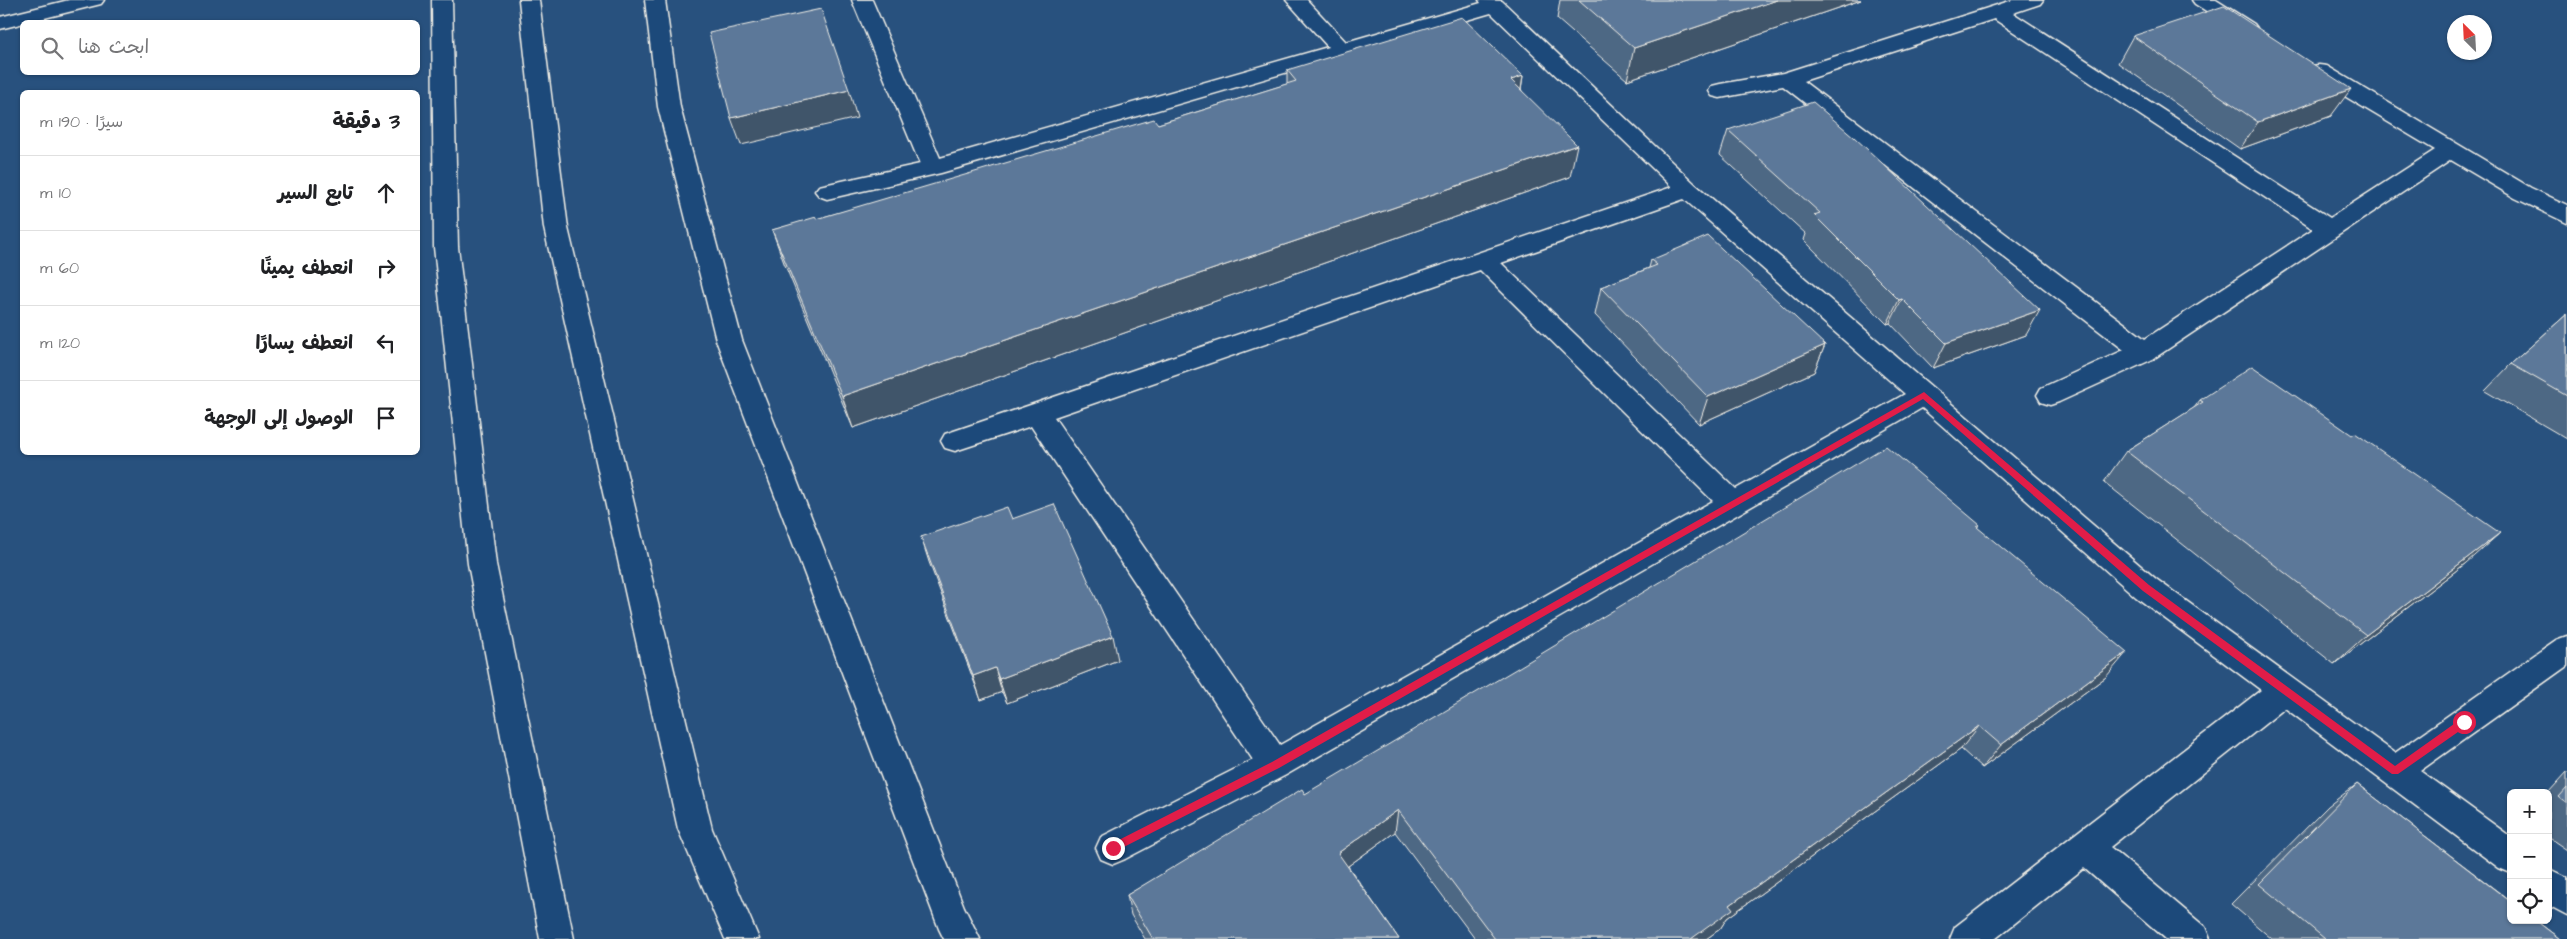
<!DOCTYPE html>
<html lang="ar">
<meta charset="utf-8">
<style>
:root{--surface:#fff;--page:#f6f6f6;--text:#202124;--muted:#757577;--line:#e0e0e0}
body{margin:0;font-family:"Architects Daughter","Playpen Sans Arabic",sans-serif;background:var(--page);color:var(--text);direction:rtl}
.controls{position:absolute;right:15px;bottom:15px;display:grid;overflow:hidden;border-radius:8px;box-shadow:0 1px 4px #0004}
.controls button{width:45px;height:45px;display:grid;place-items:center;padding:0;border:0;border-bottom:1px solid var(--line);background:var(--surface);color:var(--text);font:25px sans-serif}
.compass{position:absolute;left:2447px;top:15px;width:45px;height:45px;border-radius:50%;background:var(--surface);box-shadow:0 1px 4px #0004;rotate:336deg}
.stop{position:absolute;width:15px;height:15px;margin:-11px;border:4px solid #e11d48;border-radius:50%;background:#fff}
.stop.end{background:#e11d48;border-color:#fff;box-shadow:0 1px 5px #0008}
.list{margin:0;padding:0;list-style:none}
h2{display:flex;justify-content:space-between;align-items:center;height:65px;margin:0;padding:0 20px;font-size:21px}
h2 small{font-size:16px;font-weight:400;color:var(--muted)}
.list li{display:grid;grid-template-columns:32px 1fr auto;gap:15px;align-items:center;box-sizing:border-box;height:75px;padding:0 20px;border-top:1px solid var(--line)}
.list b{display:block;font-size:19px;white-space:nowrap}
.list em{font-size:16px;font-style:normal;color:var(--muted)}
.icon{flex:none;width:28px;height:28px;fill:none;stroke:currentColor;stroke-width:2;stroke-linecap:round;stroke-linejoin:round}
.map{position:relative;flex:none;width:2567px;height:939px;overflow:hidden;direction:ltr}
.search{position:absolute;background:var(--surface);box-shadow:0 1px 4px #0004;left:20px;top:20px;width:400px;height:55px;display:flex;align-items:center;gap:12px;box-sizing:border-box;padding:0 18px;border-radius:8px;color:var(--muted);font-size:19px}
.panel{position:absolute;background:var(--surface);box-shadow:0 1px 4px #0004;left:20px;top:90px;width:400px;height:365px;border-radius:8px;direction:rtl}
.map>svg:first-child{display:block}
.lines{fill:none;stroke-linecap:round;stroke-linejoin:round}
.minor-casing{stroke:#f4f1e8;stroke-width:3}
.tertiary-casing{stroke:#f4f1e8;stroke-width:3}
.minor{fill:#1f4a7a;fill-rule:evenodd}
.tertiary{fill:#1f4a7a;fill-rule:evenodd}
.wall{fill:#4e6784;stroke:#f4f1e8}
.shaded-wall{fill:#40546b;stroke:#f4f1e8}
.building{fill:#5b7899;stroke:#f4f1e8}
.route{fill:#e11d48}
</style>
<div class="map">
<svg width="2567" height="939" viewBox="0 0 2567 939">
<rect width="100%" height="100%" fill="#28517e"/>
<filter id="ink" filterUnits="userSpaceOnUse"><feTurbulence type="fractalNoise" baseFrequency=".02" numOctaves="2"/><feDisplacementMap in="SourceGraphic" scale="10" xChannelSelector="R" yChannelSelector="G"/><feConvolveMatrix kernelMatrix="1 2 1 2 8 2 1 2 1" color-interpolation-filters="sRGB"/></filter>
<g filter="url(#ink)">
<g class="lines">
<defs>
<g id="minor">
<polygon points="69,0 104,0 101,4 0,29 0,17"/>
<polygon points="645,0 665,0 680,107 742,340 964,907 980,939 944,939 939,929 716,340 658,107"/>
<path d="M 852,0 L 872,0 L 940,158 L 1328,47 L 1286,0 L 1307,0 L 1346,42 L 1481,3 L 1479,0 L 1502,1 L 1696,185 L 2156,579 L 2395,753 L 2556,640 L 2567,636 L 2567,666 L 2420,771 L 2511,837 L 2511,873 L 2499,868 L 2285,708 L 2110,847 L 2205,927 L 2210,939 L 2166,939 L 2084,868 L 1995,939 L 1950,939 L 1955,927 L 2261,690 L 2136,597 L 1922,408 L 1286,775 L 1125,859 L 1113,864 L 1101,859 L 1096,848 L 1101,837 L 1253,760 L 1031,426 L 955,451 L 945,448 L 941,441 L 945,434 L 1672,187 L 1491,13 L 941,173 L 827,199 L 819,196 L 815,191 L 819,186 L 920,164 ZM 1684,199 L 1905,394 L 1736,489 L 1501,263 ZM 1480,270 L 1713,501 L 1280,745 L 1054,417 Z"/>
<path d="M 2013,0 L 2043,0 L 2040,4 L 2013,13 L 2330,218 L 2435,150 L 2311,76 L 2308,71 L 2311,66 L 2319,65 L 2327,66 L 2531,188 L 2567,205 L 2567,223 L 2515,198 L 2451,160 L 2153,359 L 2059,402 L 2050,405 L 2041,402 L 2037,395 L 2041,388 L 2124,350 L 1783,86 L 1720,98 L 1712,96 L 1709,91 L 1712,86 L 1720,84 L 1783,73 ZM 1994,19 L 2313,229 L 2145,339 L 1803,81 Z"/>
<polygon points="2192,0 2216,0 2254,24 2257,28 2254,32 2247,34 2240,32 2195,4"/>
<polygon points="2548,868 2567,877 2567,915 2548,905"/>
</g>
<g id="tertiary">
<polygon points="432,0 452,0 458,247 496,564 574,939 540,939 468,564 434,247"/>
<polygon points="519,0 539,0 568,228 712,829 759,939 725,939 678,829 544,228"/>
</g>
</defs>
<!-- minor casing -->
<use href="#minor" class="minor-casing"/>
<!-- tertiary casing -->
<use href="#tertiary" class="tertiary-casing"/>
<!-- minor -->
<use href="#minor" class="minor"/>
<!-- tertiary -->
<use href="#tertiary" class="tertiary"/>
</g>
<!-- wall -->
<g class="wall">
<polygon points="1560,0 1861,0 1627,80 1557,19"/>
<polygon points="2133,36 2331,116 2240,149 2118,63"/>
<polygon points="1287,70 1523,76 1521,89 1570,177 853,428 784,263 772,230 816,219 1158,124 1287,84"/>
<polygon points="1728,130 2026,335 1933,368 1890,323 1887,324 1804,240 1806,234 1720,155"/>
<polygon points="1651,260 1825,345 1814,372 1699,424 1595,315 1601,287 1649,268"/>
<polygon points="2567,314 2567,439 2485,391 2511,364"/>
<polygon points="2200,400 2466,563 2334,664 2104,482 2126,451 2194,408"/>
<polygon points="1012,519 1118,660 1007,703 1002,692 981,700 929,562 921,537"/>
<polygon points="1978,528 2106,677 1982,768 1961,749 1727,918 1720,929 1706,939 1475,939 1395,832 1348,866 1399,939 1145,939 1131,915 1127,895 1305,794"/>
<polygon points="2567,772 2567,850 2548,837 2548,793"/>
<polygon points="2357,784 2560,939 2272,939 2231,904 2328,806"/>
</g>
<!-- shaded-wall -->
<g class="shaded-wall">
<polygon points="1777,0 1861,0 1627,80 1634,48"/>
<polygon points="1523,76 1518,109 1511,80"/>
<polygon points="2351,89 2331,116 2240,149 2258,122"/>
<polygon points="849,90 857,118 741,145 731,118"/>
<polygon points="1577,145 1570,177 853,428 842,396"/>
<polygon points="1902,299 1890,323 1887,324 1899,300"/>
<polygon points="2040,310 2026,335 1933,368 1946,343"/>
<polygon points="1825,345 1814,372 1699,424 1708,397"/>
<polygon points="2500,533 2466,563 2334,664 2366,635"/>
<polygon points="1113,636 1118,660 1007,703 999,679"/>
<polygon points="2127,652 2106,677 1982,768 2001,745"/>
<polygon points="995,668 1002,692 981,700 973,676"/>
<polygon points="1979,726 1961,749 1727,918 1720,929 1706,939 1691,939 1730,905"/>
<polygon points="1398,810 1395,832 1337,874 1338,853"/>
</g>
<!-- building -->
<g class="building">
<polygon points="1579,0 1777,0 1634,48"/>
<polygon points="2224,6 2351,89 2258,122 2133,36"/>
<polygon points="821,9 849,90 731,118 709,33"/>
<polygon points="1462,17 1523,76 1511,80 1577,145 842,396 772,230 816,217 816,219 1154,119 1158,124 1296,81 1287,70"/>
<polygon points="1813,102 1854,137 2040,310 1946,343 1902,299 1899,300 1814,215 1820,213 1728,130"/>
<polygon points="1708,236 1825,345 1708,397 1601,287 1657,265 1651,260"/>
<polygon points="2567,314 2567,396 2511,364"/>
<polygon points="2252,366 2352,435 2355,433 2500,533 2366,635 2126,451 2203,402 2200,400"/>
<polygon points="1886,446 1980,525 1977,527 2127,652 2001,745 1979,726 1730,905 1733,909 1691,939 1495,939 1398,810 1338,853 1399,939 1153,939 1127,895 1302,789 1305,794 1521,666"/>
<polygon points="1054,504 1113,636 999,679 995,668 973,676 921,537 1007,507 1012,519"/>
<polygon points="2357,784 2511,902 2511,920 2535,920 2560,939 2325,939 2259,884"/>
<polygon points="2567,788 2567,803 2559,797"/>
</g>
</g>
<!-- route -->
<polygon class="route" points="1924,392 2149,585 2395,766 2461,719 2468,719 2468,725 2398,774 2392,774 2143,591 1923,399 1279,768 1116,851 1109,851 1109,845 1272,762"/>
</svg>
<div class="controls">
<button>+</button>
<button>−</button>
<button><svg class="icon" aria-label="locate" viewBox="0 0 24 24"><circle cx="12" cy="12" r="6"/><path d="M12 2v4M12 18v4M2 12h4M18 12h4"/></svg></button>
</div>
<svg class="compass" viewBox="-18 -18 36 36"><path d="M0-13l5 13h-10z" fill="#e53935"/><path d="M0 13l5-13h-10z" fill="#757577"/></svg>
<div class="stop" style="left:2464px;top:722px"></div>
<div class="stop end" style="left:1113px;top:848px"></div>
<div class="search"><svg class="icon" aria-label="search" viewBox="0 0 24 24"><circle cx="10" cy="10" r="6"/><path d="M15 15l6 6"/></svg>ابحث هنا</div>
<section class="panel">
<h2>3 دقيقة<small>سيرًا · 190 m</small></h2>
<ul class="list">
<li><svg class="icon" aria-label="ahead" viewBox="0 0 24 24"><path d="M12 20V5M6 11l6-6 6 6"/></svg><div><b>تابع السير</b></div><em>10 m</em></li>
<li><svg class="icon" aria-label="right" viewBox="0 0 24 24"><path d="M7 20v-9h11M14 6l5 5-5 5"/></svg><div><b>انعطف يمينًا</b></div><em>60 m</em></li>
<li><svg class="icon" aria-label="left" viewBox="0 0 24 24"><path d="M17 20v-9H6M10 6l-5 5 5 5"/></svg><div><b>انعطف يسارًا</b></div><em>120 m</em></li>
<li><svg class="icon" aria-label="arrive" viewBox="0 0 24 24"><path d="M6 21V4h12l-3 4 3 4H6"/></svg><div><b>الوصول إلى الوجهة</b></div></li>
</ul>
</section>
</div>
